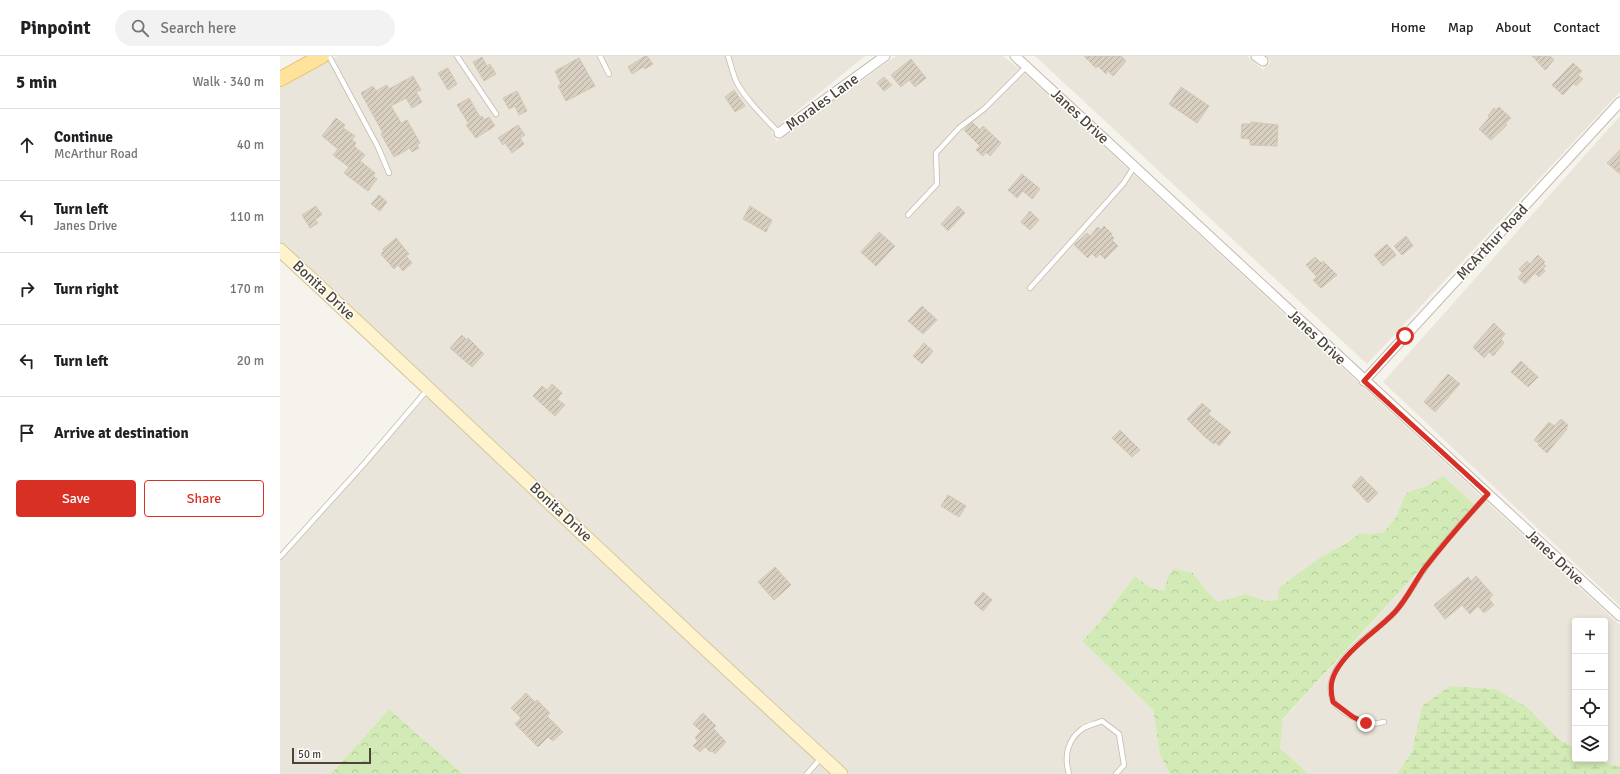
<!DOCTYPE html>
<meta charset="utf-8">
<style>
:root{--surface:#fff;--page:#f2f2f2;--text:#202124;--muted:#757577;--line:#e0e0e0;--accent:#d93025}
body{margin:0;font-family:Signika,sans-serif;background:var(--page);color:var(--text)}
.controls{position:absolute;right:12px;bottom:12px;display:grid;overflow:hidden;border-radius:4px;box-shadow:0 2px 6px #0003}
.controls button{width:36px;height:36px;display:grid;place-items:center;padding:0;border:0;border-bottom:1px solid var(--line);background:var(--surface);color:var(--text);font:20px sans-serif}
.scale{position:absolute;left:12px;bottom:10px;width:79px;box-sizing:border-box;padding-left:4px;border:2px solid #4b4439;border-top:0;font-size:11px;line-height:14px;white-space:nowrap;color:#4b4439;-webkit-text-stroke:3px #fff;paint-order:stroke}
.stop{position:absolute;width:12px;height:12px;margin:-9px;border:3px solid #d93025;border-radius:50%;background:#fff}
.stop.end{background:#d93025;border-color:#fff;box-shadow:0 1px 4px #0008}
.list{margin:0;padding:0;list-style:none}
h2{display:flex;justify-content:space-between;align-items:center;height:52px;margin:0;padding:0 16px;font-size:17px}
h2 small{font-size:13px;font-weight:400;color:var(--muted)}
.list li{display:grid;grid-template-columns:26px 1fr auto;gap:12px;align-items:center;box-sizing:border-box;height:72px;padding:0 16px;border-top:1px solid var(--line)}
.list b{display:block;font-size:15px;white-space:nowrap}
.list p{margin:0;font-size:13px;white-space:nowrap;color:var(--muted)}
.list em{font-size:13px;font-style:normal;color:var(--muted)}
.actions{display:flex;gap:8px;padding:12px 16px}
.actions a{flex:1;padding:9px 0;border:1px solid var(--accent);border-radius:4px;text-align:center;font-size:14px;color:var(--accent)}
.actions .main{background:var(--accent);color:#fff}
.icon{flex:none;width:22px;height:22px;fill:none;stroke:currentColor;stroke-width:2;stroke-linecap:round;stroke-linejoin:round}
.map{position:relative;flex:none;width:1340px;height:718px;overflow:hidden}
header{display:flex;align-items:center;gap:24px;box-sizing:border-box;height:56px;padding:0 20px;background:var(--surface);border-bottom:1px solid var(--line)}
header strong{font-size:19px}
nav{display:flex;gap:22px;margin-inline-start:auto;font-size:14px}
.search{width:280px;height:36px;background:var(--page);display:flex;align-items:center;gap:10px;box-sizing:border-box;padding:0 14px;border-radius:22px;color:var(--muted);font-size:15px}
main{display:flex}
aside{flex:1;background:var(--surface)}
.map>svg:first-child{display:block}
.residential{fill:#eae5da}
.forest{fill:url(#forest-crowns)}
.wetland{fill:url(#wetland-marsh)}
.building{fill:url(#building-hatch);stroke:#d3c7b4}
.lines{fill:none;stroke-linecap:round;stroke-linejoin:round}
.lane-casing{stroke:#c2bbae;stroke-width:6}
.street-casing{stroke:#c2bbae;stroke-width:11}
.secondary-casing{stroke:#d6c79b;stroke-width:15}
.primary-casing{stroke:#e6c16a;stroke-width:16}
.lane{stroke:#fff;stroke-width:4.5}
.street{stroke:#fff;stroke-width:9}
.secondary{stroke:#fff3cd;stroke-width:13}
.primary{stroke:#ffe39c;stroke-width:14}
.route{stroke:#d93025;stroke-width:5}
.labels{text-anchor:middle;stroke-width:3;stroke-linejoin:round;paint-order:stroke}
.street-label{font-size:15px;fill:#4b4439;stroke:#fff}
</style>
<header>
<strong>Pinpoint</strong>
<div class="search"><svg class="icon" aria-label="search" viewBox="0 0 24 24"><circle cx="10" cy="10" r="6"/><path d="M15 15l6 6"/></svg>Search here</div>
<nav><a>Home</a><a>Map</a><a>About</a><a>Contact</a></nav>
</header>
<main>
<aside>
<h2>5 min<small>Walk · 340 m</small></h2>
<ul class="list">
<li><svg class="icon" aria-label="ahead" viewBox="0 0 24 24"><path d="M12 20V5M6 11l6-6 6 6"/></svg><div><b>Continue</b><p>McArthur Road</p></div><em>40 m</em></li>
<li><svg class="icon" aria-label="left" viewBox="0 0 24 24"><path d="M17 20v-9H6M10 6l-5 5 5 5"/></svg><div><b>Turn left</b><p>Janes Drive</p></div><em>110 m</em></li>
<li><svg class="icon" aria-label="right" viewBox="0 0 24 24"><path d="M7 20v-9h11M14 6l5 5-5 5"/></svg><div><b>Turn right</b></div><em>170 m</em></li>
<li><svg class="icon" aria-label="left" viewBox="0 0 24 24"><path d="M17 20v-9H6M10 6l-5 5 5 5"/></svg><div><b>Turn left</b></div><em>20 m</em></li>
<li><svg class="icon" aria-label="arrive" viewBox="0 0 24 24"><path d="M6 21V4h12l-3 4 3 4H6"/></svg><div><b>Arrive at destination</b></div></li>
</ul>
<div class="actions"><a class="main">Save</a><a>Share</a></div>
</aside>
<div class="map">
<svg width="1340" height="718" viewBox="0 0 1340 718">
<defs>
<pattern id="forest-crowns" width="20" height="18" patternUnits="userSpaceOnUse"><rect width="20" height="18" fill="#d2eab5"/><path d="M2 6a3 3 0 1 1 6 0M12 15a3 3 0 1 1 6 0" fill="none" stroke="#b6ca9c"/></pattern>
<pattern id="wetland-marsh" width="20" height="14" patternUnits="userSpaceOnUse"><rect width="20" height="14" fill="#d2eab5"/><path d="M1 5h8M5 5V1M11 12h8M15 12V8" fill="none" stroke="#b6ca9c"/></pattern>
<pattern id="building-hatch" width="6" height="6" patternUnits="userSpaceOnUse"><rect width="6" height="6" fill="#d8cfc1"/><path d="M-1 1l2-2M0 6l6-6M5 7l2-2" fill="none" stroke="#b1aa9e"/></pattern>
</defs>
<rect width="100%" height="100%" fill="#f6f3ec"/>
<!-- residential -->
<g class="residential">
<polygon points="57,0 585,0 491,76 497,85 616,0 723,0 740,13 1340,569 1340,710 1332,709 1317,703 1325,703 1325,565 1295,565 1295,692 1280,684 1247,651 1216,633 1174,630 1142,650 1132,695 1117,718 1029,718 1000,692 1003,664 1197,451 1163,420 1146,430 1128,436 1124,441 1116,461 1104,476 1092,478 1080,477 1005,527 999,532 999,544 985,545 966,538 938,546 926,534 913,517 888,520 884,535 869,531 855,520 819,567 802,585 873,654 880,699 890,718 570,718 425,586 387,547 153,327 0,186 0,31"/>
<polygon points="755,0 967,0 983,14 991,5 986,0 1340,0 1340,36 1087,308"/>
<polygon points="1340,60 1340,550 1103,326"/>
<polygon points="146,341 378,556 417,595 552,718 183,718 109,653 51,718 0,718 0,502"/>
</g>
<!-- forest -->
<g class="forest">
<polygon points="1163,420 1197,451 1003,663 1000,692 1029,718 890,718 880,699 873,654 802,585 819,567 855,520 869,531 884,535 888,520 894,513 913,517 926,534 938,546 966,538 985,545 998,544 999,532 1005,527 1040,502 1066,487 1080,477 1092,478 1104,476 1116,461 1124,441 1128,436 1146,430"/>
<polygon points="109,653 183,718 51,718"/>
</g>
<!-- wetland -->
<polygon class="wetland" points="1174,630 1216,633 1247,651 1280,684 1295,692 1295,703 1317,703 1332,709 1340,710 1340,718 1117,718 1132,695 1142,650 1169,631"/>
<!-- building -->
<g class="building">
<polygon points="365,0 367,0 373,8 365,13 363,11 352,18 348,11"/>
<polygon points="804,0 841,0 846,5 833,20 828,15 826,18 818,10 816,12"/>
<polygon points="1252,0 1270,0 1274,4 1265,14"/>
<polygon points="202,1 207,10 210,8 216,18 204,25 193,6"/>
<polygon points="299,2 315,30 286,45 278,30 281,28 275,15"/>
<polygon points="631,3 646,22 635,31 629,24 621,31 611,19"/>
<polygon points="1293,7 1302,15 1298,19 1303,23 1296,30 1294,27 1283,39 1272,29"/>
<polygon points="168,12 177,28 168,34 158,17"/>
<polygon points="133,20 141,34 136,36 142,46 132,52 126,42 111,50 121,67 127,64 140,87 137,89 139,92 132,96 130,92 114,101 101,78 103,77 81,37 93,30 96,35 107,29 109,33"/>
<polygon points="604,21 612,29 604,35 597,27"/>
<polygon points="901,31 929,50 917,67 889,48"/>
<polygon points="454,34 465,50 455,56 445,41"/>
<polygon points="237,35 247,55 239,59 235,50 229,53 223,42"/>
<polygon points="189,42 200,61 202,60 204,64 209,61 215,70 196,82 186,69 189,68 177,49"/>
<polygon points="1219,51 1231,62 1225,68 1227,69 1211,84 1199,73 1210,61 1208,60 1214,52 1216,54"/>
<polygon points="56,62 65,69 63,72 75,80 72,83 76,87 74,90 85,99 80,105 95,117 93,120 97,123 88,135 64,117 69,111 53,99 58,93 42,80"/>
<polygon points="692,66 700,74 703,70 721,87 710,100 706,96 703,100 696,94 700,90 684,74"/>
<polygon points="971,66 998,69 997,90 970,89 970,83 961,82 962,68 971,68"/>
<polygon points="238,69 245,79 240,82 244,88 232,97 225,87 223,89 218,82"/>
<polygon points="1340,94 1340,118 1327,107"/>
<polygon points="742,118 760,133 752,143 743,135 737,142 728,134"/>
<polygon points="99,139 107,146 100,155 91,148"/>
<polygon points="36,150 42,159 35,163 38,167 30,172 22,159"/>
<polygon points="470,150 492,164 486,176 463,163"/>
<polygon points="678,150 685,157 668,175 661,168"/>
<polygon points="750,155 759,164 750,174 741,166"/>
<polygon points="824,170 832,178 831,179 834,182 832,184 838,190 825,203 820,198 816,202 812,197 808,202 794,189 807,177 810,180 818,171 821,174"/>
<polygon points="599,176 615,190 596,210 581,196"/>
<polygon points="1126,180 1133,190 1122,199 1114,190"/>
<polygon points="116,182 129,198 126,200 132,207 123,215 118,209 114,213 101,198 104,195 103,193"/>
<polygon points="1107,188 1116,199 1103,210 1094,199"/>
<polygon points="1258,199 1265,206 1263,208 1266,210 1263,213 1265,215 1259,221 1255,217 1245,228 1238,222 1242,217 1239,213 1247,205 1250,208"/>
<polygon points="1035,201 1041,207 1043,205 1057,219 1041,232 1033,224 1037,221 1026,209"/>
<polygon points="642,250 657,264 643,278 628,265"/>
<polygon points="1214,267 1225,278 1221,283 1224,287 1213,300 1209,296 1204,302 1193,291"/>
<polygon points="182,279 187,284 188,282 204,298 192,311 170,292"/>
<polygon points="644,287 653,295 642,308 633,300"/>
<polygon points="1241,305 1258,321 1248,331 1231,316"/>
<polygon points="1168,318 1180,328 1155,356 1144,346"/>
<polygon points="272,328 282,337 277,343 285,349 275,360 253,340 262,330 267,334"/>
<polygon points="922,347 931,355 928,358 951,376 939,390 935,386 934,388 925,381 907,363"/>
<polygon points="1281,363 1288,369 1286,372 1287,373 1267,397 1258,389 1260,388 1254,384 1269,366 1274,370"/>
<polygon points="840,374 860,394 852,401 832,382"/>
<polygon points="1081,420 1098,437 1088,447 1072,430"/>
<polygon points="668,439 686,450 679,461 661,450"/>
<polygon points="495,511 511,529 494,544 478,526"/>
<polygon points="1196,520 1213,539 1209,543 1214,549 1204,557 1198,550 1190,558 1182,549 1165,563 1154,549 1188,521 1191,525"/>
<polygon points="703,536 712,544 703,555 694,547"/>
<polygon points="246,637 255,646 257,644 270,657 267,660 283,676 273,685 268,681 258,691 235,668 241,662 231,652"/>
<polygon points="423,657 436,670 433,672 446,686 435,698 432,695 430,696 425,691 420,696 413,690 418,685 415,682 421,675 413,668"/>
</g>
<g class="lines">
<defs>
<g id="lane">
<polyline points="49,0 98,91 109,117"/>
<polyline points="177,0 216,58"/>
<polyline points="320,0 329,18"/>
<path d="M 448,0 C 451,9 453,19 457,27 C 468,46 484,61 499,77"/>
<polyline points="628,159 657,128 656,97 679,72 704,53 746,11"/>
<polyline points="750,232 843,128 854,111"/>
<polyline points="0,501 83,409 148,333"/>
<path d="M 1104,666 C 1098,667 1093,669 1087,667 C 1078,665 1058,654 1054,646 C 1050,640 1050,629 1052,623 C 1062,593 1096,577 1116,555 C 1127,542 1134,528 1143,515 C 1162,488 1185,463 1208,438"/>
<polyline points="527,718 541,702"/>
<path d="M 789,718 C 784,701 787,684 802,673 C 807,669 816,668 822,665 L 839,678 L 844,709 L 836,718"/>
</g>
<g id="street">
<polyline points="735,0 1340,560"/>
<polyline points="976,0 983,5"/>
<polyline points="499,77 605,0"/>
<polyline points="1084,325 1340,46"/>
</g>
<path id="secondary" d="M 0,194 C 188,368 372,546 561,718"/>
<polyline id="primary" points="0,23 42,0"/>
</defs>
<!-- lane casing -->
<use href="#lane" class="lane-casing"/>
<!-- street casing -->
<use href="#street" class="street-casing"/>
<!-- secondary casing -->
<use href="#secondary" class="secondary-casing"/>
<!-- primary casing -->
<use href="#primary" class="primary-casing"/>
<!-- lane -->
<use href="#lane" class="lane"/>
<!-- street -->
<use href="#street" class="street"/>
<!-- secondary -->
<use href="#secondary" class="secondary"/>
<!-- primary -->
<use href="#primary" class="primary"/>
</g>
<g class="lines">
<!-- route -->
<path class="route" d="M 1086,667 L 1073,661 L 1053,646 C 1049,630 1051,620 1062,606 C 1076,587 1098,574 1115,556 C 1127,543 1134,527 1144,513 C 1164,487 1186,462 1208,438 L 1084,325 L 1125,280"/>
</g>
<g class="labels">
<!-- street labels -->
<g class="street-label">
<text transform="translate(542 46) rotate(-36)" y="5">Morales Lane</text>
<text transform="translate(800 60) rotate(43)" y="5">Janes Drive</text>
<text transform="translate(1212 186) rotate(-47)" y="5">McArthur Road</text>
<text transform="translate(44 234) rotate(43)" y="5">Bonita Drive</text>
<text transform="translate(1037 281) rotate(43)" y="5">Janes Drive</text>
<text transform="translate(281 456) rotate(43)" y="5">Bonita Drive</text>
<text transform="translate(1275 501) rotate(43)" y="5">Janes Drive</text>
</g>
</g>
</svg>
<div class="controls">
<button>+</button>
<button>−</button>
<button><svg class="icon" aria-label="locate" viewBox="0 0 24 24"><circle cx="12" cy="12" r="6"/><path d="M12 2v4M12 18v4M2 12h4M18 12h4"/></svg></button>
<button><svg class="icon" aria-label="layers" viewBox="0 0 24 24"><path d="M12 4l9 5-9 5-9-5zM3 14l9 5 9-5"/></svg></button>
</div>
<div class="scale">50 m</div>
<div class="stop" style="left:1125px;top:280px"></div>
<div class="stop end" style="left:1086px;top:667px"></div>
</div>
</main>
